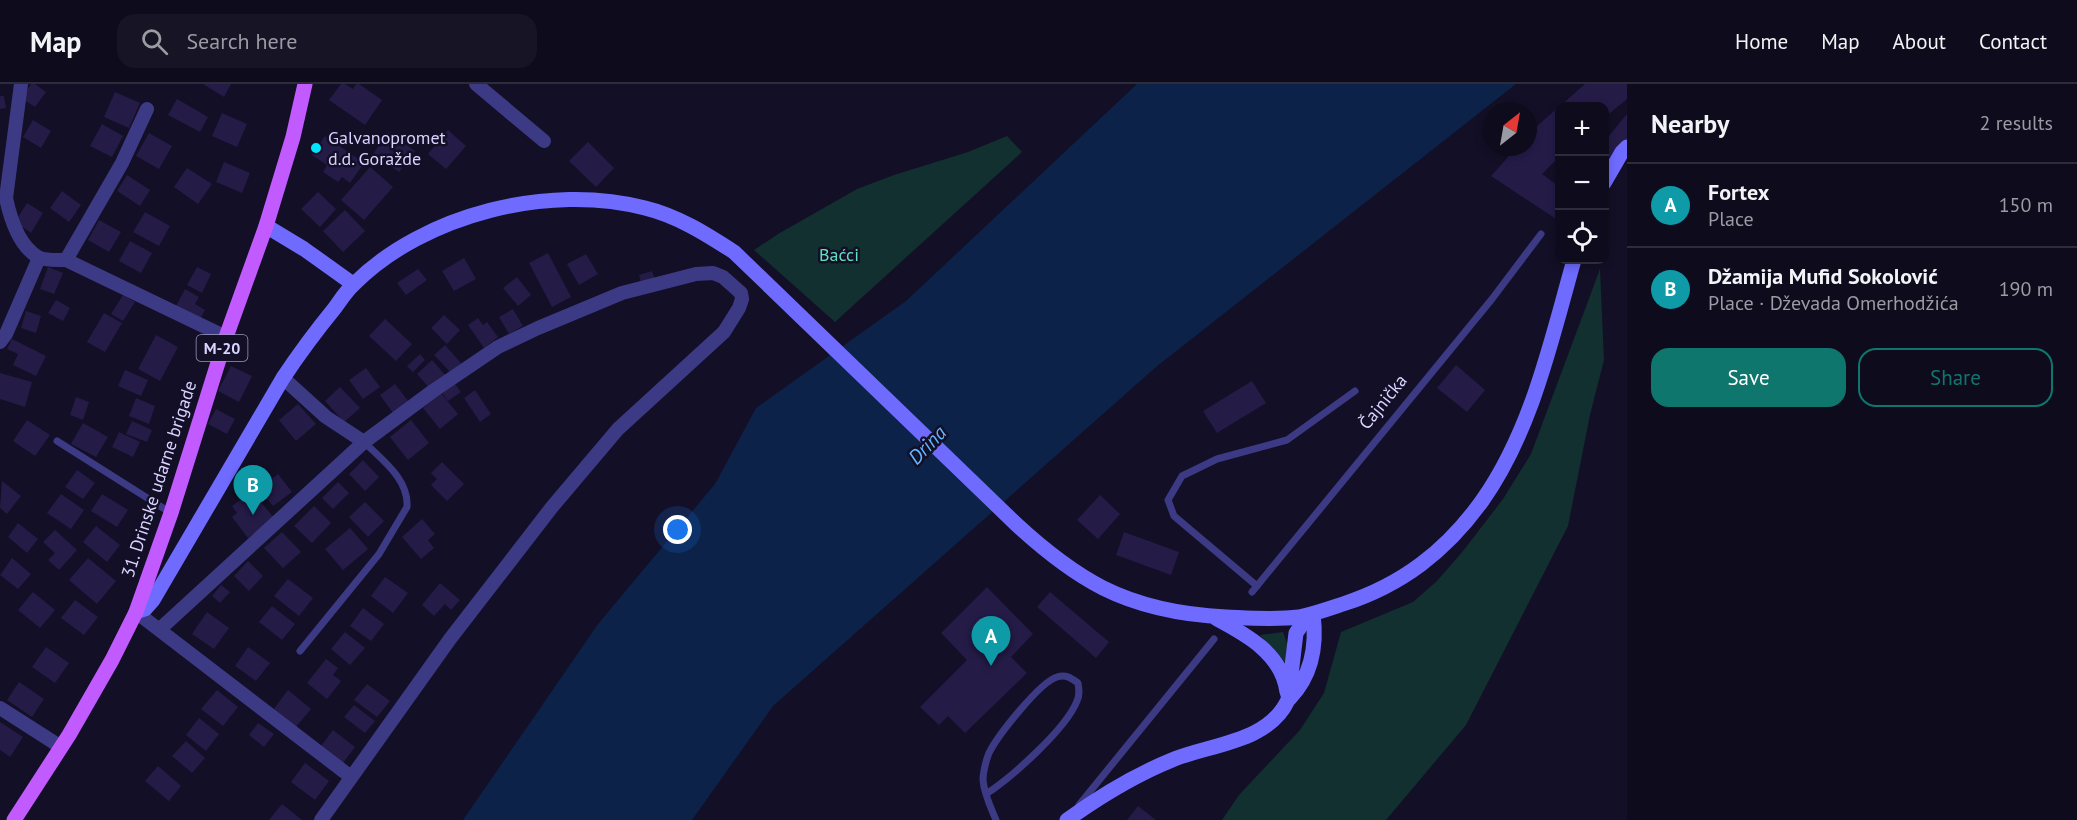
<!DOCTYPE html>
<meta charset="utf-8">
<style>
:root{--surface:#0e0b1c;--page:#171425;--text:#f1f3f6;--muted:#9b9ba3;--line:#2e2b3b;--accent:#0f766e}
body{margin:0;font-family:"PT Sans",sans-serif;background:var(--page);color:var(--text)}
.controls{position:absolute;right:18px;top:18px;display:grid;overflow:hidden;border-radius:12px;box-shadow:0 3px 9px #0003}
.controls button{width:54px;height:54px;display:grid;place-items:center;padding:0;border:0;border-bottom:2px solid var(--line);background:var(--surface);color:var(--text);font:30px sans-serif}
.compass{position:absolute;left:1483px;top:18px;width:54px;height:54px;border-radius:50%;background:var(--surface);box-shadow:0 3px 9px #0003;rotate:31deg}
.you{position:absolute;left:678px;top:446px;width:21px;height:21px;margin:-15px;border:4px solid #fff;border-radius:50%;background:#1a73e8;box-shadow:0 0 0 9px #1a73e833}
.badge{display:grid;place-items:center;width:39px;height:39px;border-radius:50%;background:var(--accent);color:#fff;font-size:20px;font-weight:700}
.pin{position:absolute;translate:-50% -50px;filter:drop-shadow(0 2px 3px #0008)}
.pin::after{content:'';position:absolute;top:32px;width:21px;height:18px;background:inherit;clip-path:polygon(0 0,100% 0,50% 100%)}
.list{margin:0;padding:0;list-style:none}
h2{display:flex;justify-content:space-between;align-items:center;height:78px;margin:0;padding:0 24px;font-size:26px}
h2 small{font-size:20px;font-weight:400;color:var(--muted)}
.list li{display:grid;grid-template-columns:39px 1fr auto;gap:18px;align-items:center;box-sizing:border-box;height:84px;padding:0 24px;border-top:2px solid var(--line)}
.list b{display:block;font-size:22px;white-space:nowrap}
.list p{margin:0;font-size:20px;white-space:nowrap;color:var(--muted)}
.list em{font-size:20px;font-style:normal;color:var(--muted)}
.actions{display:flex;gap:12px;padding:18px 24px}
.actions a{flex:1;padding:14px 0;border:2px solid var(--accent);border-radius:18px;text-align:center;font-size:21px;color:var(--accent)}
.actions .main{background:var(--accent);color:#fff}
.icon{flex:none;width:33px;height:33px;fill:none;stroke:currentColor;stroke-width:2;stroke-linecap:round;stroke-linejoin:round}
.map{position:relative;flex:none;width:1627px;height:736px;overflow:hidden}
header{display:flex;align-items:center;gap:36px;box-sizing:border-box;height:84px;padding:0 30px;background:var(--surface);border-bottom:2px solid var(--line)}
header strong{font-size:28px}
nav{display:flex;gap:33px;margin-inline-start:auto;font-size:21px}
.search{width:420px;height:54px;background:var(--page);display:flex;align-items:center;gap:15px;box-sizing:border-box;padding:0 21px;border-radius:18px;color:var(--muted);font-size:22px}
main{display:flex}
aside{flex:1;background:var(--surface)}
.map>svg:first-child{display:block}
.green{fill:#12302f}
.water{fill:#0c2248}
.building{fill:#241b47}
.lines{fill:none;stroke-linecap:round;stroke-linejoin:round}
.lane{stroke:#3d3a85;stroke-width:7}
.street{stroke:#3d3a85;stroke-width:14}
.secondary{stroke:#6f6bff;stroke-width:15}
.primary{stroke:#c25bff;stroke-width:15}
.poi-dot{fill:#00e5ff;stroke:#130f26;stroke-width:2}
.labels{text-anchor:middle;stroke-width:5;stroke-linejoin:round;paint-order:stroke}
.shield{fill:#130f26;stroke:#9e99be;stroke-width:1.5}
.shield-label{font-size:16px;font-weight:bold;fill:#d9d4ff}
.poi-label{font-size:18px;fill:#d9d4ff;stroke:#130f26;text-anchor:start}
.park-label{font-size:18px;fill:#5fe0c0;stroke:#130f26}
.street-label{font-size:18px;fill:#d9d4ff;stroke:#130f26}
.water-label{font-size:20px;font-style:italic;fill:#62b6ff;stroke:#130f26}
</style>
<header>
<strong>Map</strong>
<div class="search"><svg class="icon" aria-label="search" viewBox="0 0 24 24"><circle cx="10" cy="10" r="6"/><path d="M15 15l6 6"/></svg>Search here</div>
<nav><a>Home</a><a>Map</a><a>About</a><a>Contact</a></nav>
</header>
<main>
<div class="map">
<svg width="1627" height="736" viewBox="0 0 1627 736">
<rect width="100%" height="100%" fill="#130f26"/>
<!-- green -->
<g class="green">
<polygon points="1007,52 1022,68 835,238 754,166 778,150 857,105 894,91 968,68"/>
<polygon points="1600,185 1604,276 1590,331 1568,442 1466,641 1386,736 1222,736 1239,711 1300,646 1324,609 1341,548 1413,518 1437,497 1463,467 1503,415 1531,370"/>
<polygon points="1283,548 1287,559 1287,580 1260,551"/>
</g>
<!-- water -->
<polygon class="water" points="1137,0 1516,0 1156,283 773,622 692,736 463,736 598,540 715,400 756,324 906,217"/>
<!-- building -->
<g class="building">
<polygon points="31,0 35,0 46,8 35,23 21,14"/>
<polygon points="203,0 231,0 224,13"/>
<polygon points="341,0 345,0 353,5 356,0 359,0 382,16 365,41 329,16"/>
<polygon points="1585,0 1627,0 1627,15 1604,34 1604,22 1560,22 1560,72 1542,90 1560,103 1560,133 1558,132 1556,135 1491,92 1517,63 1528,63 1528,51 1537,42"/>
<polygon points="115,8 140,19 129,44 104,33"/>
<polygon points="0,12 4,12 6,24 0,25"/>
<polygon points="177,15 208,33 200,48 168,31"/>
<polygon points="222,29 247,40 237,63 212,52"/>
<polygon points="1627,30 1627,56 1604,89 1604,58"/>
<polygon points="33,36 51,47 41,64 23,53"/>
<polygon points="102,40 123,52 112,73 90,62"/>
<polygon points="448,46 466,62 446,85 428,70"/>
<polygon points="388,48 415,67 399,88 373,70"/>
<polygon points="149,49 172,62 159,85 136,72"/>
<polygon points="325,52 364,79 350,99 342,93 338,98 323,88 327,81 312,71"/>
<polygon points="588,58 614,84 596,103 569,77"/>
<polygon points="224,78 250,89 242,109 216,98"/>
<polygon points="370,83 393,103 364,136 341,116"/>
<polygon points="187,84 212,100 198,120 174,103"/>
<polygon points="127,91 150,106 140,122 117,107"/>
<polygon points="62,107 81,121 69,138 50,124"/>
<polygon points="318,108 336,125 320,143 301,125"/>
<polygon points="27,119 43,129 31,149 15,138"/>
<polygon points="345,126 365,147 343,168 323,147"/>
<polygon points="145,128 170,142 159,162 133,148"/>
<polygon points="99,136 121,148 109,168 88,156"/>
<polygon points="130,157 152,169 141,189 119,177"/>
<polygon points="548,169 571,213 552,223 529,179"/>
<polygon points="586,170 598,190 579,201 567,180"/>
<polygon points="464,174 476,195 454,207 442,187"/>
<polygon points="48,183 63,189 54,210 40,205"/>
<polygon points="197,183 211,190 202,209 187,201"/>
<polygon points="418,185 427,196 406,211 397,199"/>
<polygon points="652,187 655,195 641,199 639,191"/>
<polygon points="517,193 531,211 518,222 503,204"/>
<polygon points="185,205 199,213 195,220 205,226 199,237 175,224"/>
<polygon points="123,211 135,218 123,237 111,230"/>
<polygon points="56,216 70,224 63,237 48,229"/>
<polygon points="513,225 523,242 509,250 499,233"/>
<polygon points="26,227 41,232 36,249 21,244"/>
<polygon points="104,229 122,239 105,268 87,258"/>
<polygon points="444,231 460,246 447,260 431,244"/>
<polygon points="478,234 483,241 487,238 498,253 484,264 468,241"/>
<polygon points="385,235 412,260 396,277 369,252"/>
<polygon points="156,251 178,263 160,297 138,285"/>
<polygon points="12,255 46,272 36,292 13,281 18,270 7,265"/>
<polygon points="445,261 461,279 451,289 434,271"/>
<polygon points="420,270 425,276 413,288 407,282"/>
<polygon points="432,276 446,292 431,306 417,290"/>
<polygon points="1456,281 1485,306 1467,328 1437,304"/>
<polygon points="231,282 252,292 239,318 218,307"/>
<polygon points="366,284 380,303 363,315 349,296"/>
<polygon points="125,286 148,296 141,312 118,302"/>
<polygon points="0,289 32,298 25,323 0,315"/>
<polygon points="1252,297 1266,319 1217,349 1203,327"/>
<polygon points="395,300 409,318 393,329 380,311"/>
<polygon points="455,300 461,308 448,317 442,309"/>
<polygon points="340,303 360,324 344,338 325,317"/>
<polygon points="475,306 491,330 480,338 464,314"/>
<polygon points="441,309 458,330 440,345 423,324"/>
<polygon points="76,313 89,318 83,336 70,331"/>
<polygon points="136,314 155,322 149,340 129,332"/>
<polygon points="298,320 316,340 296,357 279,336"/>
<polygon points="216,325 235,335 227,350 208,340"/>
<polygon points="27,336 50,351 35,372 13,357"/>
<polygon points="411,336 429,359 408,376 390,353"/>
<polygon points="132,337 152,346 147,358 126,350"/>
<polygon points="83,339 108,353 96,373 71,360"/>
<polygon points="119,348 140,358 133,373 112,363"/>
<polygon points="363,376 379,393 365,407 349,390"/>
<polygon points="442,378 464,400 447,417 431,401 437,395 431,389"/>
<polygon points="77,386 95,399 83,415 65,403"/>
<polygon points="278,390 292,408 273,422 259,405"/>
<polygon points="2,397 21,412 7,430 0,424"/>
<polygon points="338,398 349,409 333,425 322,414"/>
<polygon points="252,407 274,434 248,454 232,433 237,429 232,422"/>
<polygon points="61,410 84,426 71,445 47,429"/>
<polygon points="102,410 128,426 117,443 91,427"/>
<polygon points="1100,411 1120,430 1098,455 1077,436"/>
<polygon points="365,418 384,437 368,453 349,433"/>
<polygon points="314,422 331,439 312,459 294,442"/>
<polygon points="422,435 435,450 428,456 434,464 421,475 402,453"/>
<polygon points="18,439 38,455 27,469 8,453"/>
<polygon points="96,442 120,461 107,478 83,458"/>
<polygon points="350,444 368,465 343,486 325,465"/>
<polygon points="55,446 77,466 59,486 48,476 55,469 43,458"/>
<polygon points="282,448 301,468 283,484 264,464"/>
<polygon points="1124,448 1179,468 1171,491 1116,471"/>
<polygon points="12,474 31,490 18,505 0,491"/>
<polygon points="88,474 116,497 97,520 69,496"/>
<polygon points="248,477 263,492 249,507 234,492"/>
<polygon points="385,493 408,509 393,529 371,512"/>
<polygon points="288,495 313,514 299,532 274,512"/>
<polygon points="440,499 460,516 451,526 445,520 434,532 422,521"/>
<polygon points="221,501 230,508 220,519 212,512"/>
<polygon points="987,503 1033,550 1011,573 1027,589 965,649 948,632 939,641 920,623 967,576 941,549"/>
<polygon points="33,508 55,526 40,544 18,526"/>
<polygon points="1050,508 1109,558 1096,574 1037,523"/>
<polygon points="75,516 98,533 84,551 61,534"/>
<polygon points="272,522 295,540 282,556 259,538"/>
<polygon points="363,524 384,540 371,557 350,542"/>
<polygon points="207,528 229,544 214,565 192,550"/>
<polygon points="345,548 365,564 350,581 331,565"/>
<polygon points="46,563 69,579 55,599 32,583"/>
<polygon points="248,563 270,579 256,597 235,582"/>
<polygon points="326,575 338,584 333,591 341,597 327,615 307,599"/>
<polygon points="19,598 44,615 32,633 7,616"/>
<polygon points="367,600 390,617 377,633 354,616"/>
<polygon points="217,606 238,623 223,642 201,625"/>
<polygon points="288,606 311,625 295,644 273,626"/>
<polygon points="354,621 375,637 365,649 344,633"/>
<polygon points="199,634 219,650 206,667 186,651"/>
<polygon points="0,638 23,653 10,673 0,666"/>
<polygon points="258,639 274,650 264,663 249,651"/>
<polygon points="333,646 355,663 343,679 321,662"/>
<polygon points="186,657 205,674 192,689 172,672"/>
<polygon points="305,679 329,697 315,716 291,698"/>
<polygon points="158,682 181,702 169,717 145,697"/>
<polygon points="282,720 302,736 269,736"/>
<polygon points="1138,722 1156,736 1127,736"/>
</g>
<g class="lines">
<!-- lane -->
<g class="lane">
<polyline points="57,357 171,429"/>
<polyline points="1257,502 1174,432 1168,416 1182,392 1217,375 1287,356 1355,307"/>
<polyline points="1252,508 1492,215 1541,150"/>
<path d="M 300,567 L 379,470 L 407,423 C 409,395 382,376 364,358"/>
<path d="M 986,710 C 1012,693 1066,645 1077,617 C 1080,611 1079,605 1078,599 C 1071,594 1066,590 1057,593 C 1040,598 998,651 989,669 C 986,676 983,689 983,696 C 984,710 991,724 996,736"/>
<polyline points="1079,721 1214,555"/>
</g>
<!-- street -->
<g class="street">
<path d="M 21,0 L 6,114 C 10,133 19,162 38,173 C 45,177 58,176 66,176 L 226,253"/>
<polyline points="476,0 544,57"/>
<polyline points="66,176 122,79 147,25"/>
<polyline points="0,258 6,250 39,174"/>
<polyline points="283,294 326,333 364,358"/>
<polyline points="136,528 351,693"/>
<polyline points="160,545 364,358 433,307 498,263 538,244 622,209 696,190 713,189 723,193 741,209 742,215 739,224 724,248 618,345 552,423 450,555 321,736"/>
<polyline points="0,624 61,663"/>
</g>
<!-- secondary -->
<g class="secondary">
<polyline points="1604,99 1622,68 1627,63"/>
<polyline points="266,142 304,165 353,200"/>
<path d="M 136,528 L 145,525 L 153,516 L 283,294 C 299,270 316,247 334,225 C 340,217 346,207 354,200 C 424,130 550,99 645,124 C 678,132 706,150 734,168 L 1016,440 C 1043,465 1070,487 1103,504 C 1141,523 1184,531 1226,533 C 1250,534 1275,536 1299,533 C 1314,530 1328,525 1343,520 C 1402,501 1446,467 1482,417 C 1532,346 1551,257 1574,176"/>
<path d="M 1217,535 C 1247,551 1282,570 1287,608"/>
<path d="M 1290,614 C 1312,591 1317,561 1313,530"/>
<path d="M 1067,736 C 1099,713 1135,691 1172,676 C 1210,660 1268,659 1288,616 L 1296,549 L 1303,539 L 1313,530"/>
</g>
<!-- primary -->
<polyline class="primary" points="14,736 69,651 112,576 136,528 171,429 226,253 266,142 293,53 305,0"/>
</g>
<!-- markers -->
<circle class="poi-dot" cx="316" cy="64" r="6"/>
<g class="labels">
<!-- shield labels -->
<rect class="shield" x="196.5" y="251" width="51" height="26" rx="4.5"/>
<g class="shield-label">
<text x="222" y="270">M-20</text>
</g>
<!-- poi labels -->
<g class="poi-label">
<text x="328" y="60">Galvanopromet<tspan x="328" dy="21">d.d. Goražde</tspan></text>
</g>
<!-- park labels -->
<g class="park-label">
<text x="839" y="177">Baćci</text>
</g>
<!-- street labels -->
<g class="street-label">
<text transform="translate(1383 318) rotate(-51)" y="6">Čajnička</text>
<text transform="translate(159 395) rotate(-72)" y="6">31. Drinske udarne brigade</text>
</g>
<!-- water labels -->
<g class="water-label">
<text transform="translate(927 361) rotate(-46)" y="7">Drina</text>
</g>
</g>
</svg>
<div class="controls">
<button>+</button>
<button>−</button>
<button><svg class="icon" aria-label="locate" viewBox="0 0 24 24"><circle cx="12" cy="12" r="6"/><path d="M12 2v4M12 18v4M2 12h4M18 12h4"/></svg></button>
</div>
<svg class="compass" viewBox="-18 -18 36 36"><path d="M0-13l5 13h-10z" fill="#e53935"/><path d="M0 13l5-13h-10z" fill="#9b9ba3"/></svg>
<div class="you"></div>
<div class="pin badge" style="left:991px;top:582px;background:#0f9aa8">A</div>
<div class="pin badge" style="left:253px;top:431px;background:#0f9aa8">B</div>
</div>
<aside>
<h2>Nearby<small>2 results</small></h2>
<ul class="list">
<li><span class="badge" style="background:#0f9aa8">A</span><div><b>Fortex</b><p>Place</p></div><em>150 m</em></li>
<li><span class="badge" style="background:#0f9aa8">B</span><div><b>Džamija Mufid Sokolović</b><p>Place · Dževada Omerhodžića</p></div><em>190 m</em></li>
</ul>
<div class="actions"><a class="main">Save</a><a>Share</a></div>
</aside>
</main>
